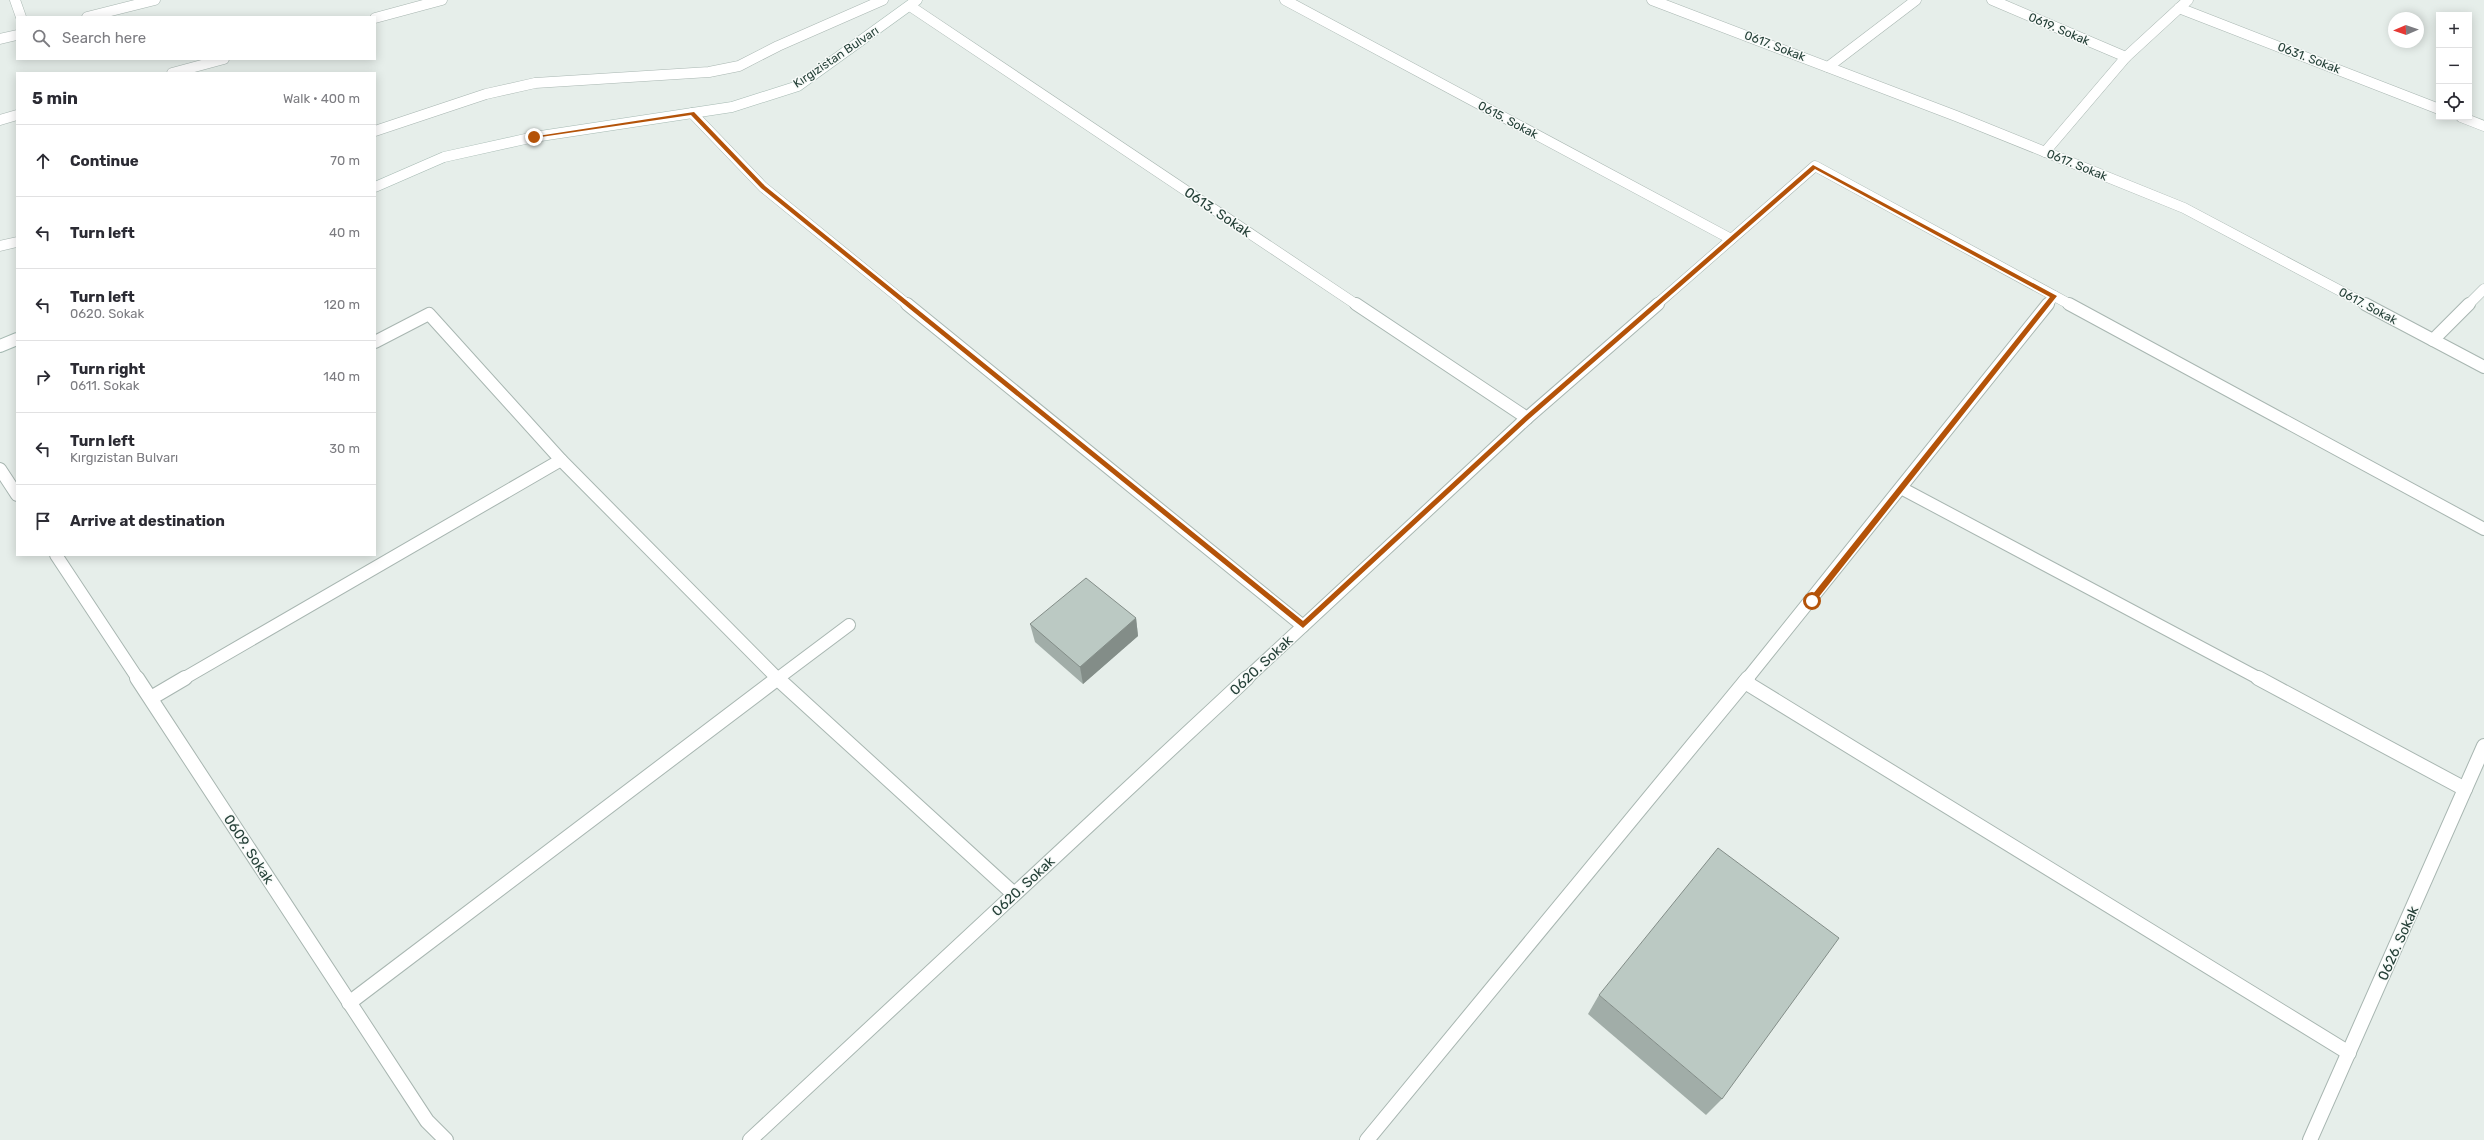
<!DOCTYPE html>
<meta charset="utf-8">
<style>
:root{--surface:#fff;--page:#f2f2f3;--text:#2b2b33;--muted:#7c7c81;--line:#e1e1e2}
body{margin:0;font-family:Rubik,sans-serif;background:var(--page);color:var(--text)}
.controls{position:absolute;right:12px;top:12px;display:grid;overflow:hidden;border-radius:0px;box-shadow:0 2px 10px #0003}
.controls button{width:36px;height:36px;display:grid;place-items:center;padding:0;border:0;border-bottom:1px solid var(--line);background:var(--surface);color:var(--text);font:20px sans-serif}
.compass{position:absolute;left:2388px;top:12px;width:36px;height:36px;border-radius:50%;background:var(--surface);box-shadow:0 2px 10px #0003;rotate:268deg}
.stop{position:absolute;width:12px;height:12px;margin:-9px;border:3px solid #b45309;border-radius:50%;background:#fff}
.stop.end{background:#b45309;border-color:#fff;box-shadow:0 1px 4px #0008}
.list{margin:0;padding:0;list-style:none}
h2{display:flex;justify-content:space-between;align-items:center;height:52px;margin:0;padding:0 16px;font-size:17px}
h2 small{font-size:13px;font-weight:400;color:var(--muted)}
.list li{display:grid;grid-template-columns:26px 1fr auto;gap:12px;align-items:center;box-sizing:border-box;height:72px;padding:0 16px;border-top:1px solid var(--line)}
.list b{display:block;font-size:15px;white-space:nowrap}
.list p{margin:0;font-size:13px;white-space:nowrap;color:var(--muted)}
.list em{font-size:13px;font-style:normal;color:var(--muted)}
.icon{flex:none;width:22px;height:22px;fill:none;stroke:currentColor;stroke-width:2;stroke-linecap:round;stroke-linejoin:round}
.map{position:relative;flex:none;width:2484px;height:1140px;overflow:hidden}
.search{position:absolute;background:var(--surface);box-shadow:0 2px 10px #0003;left:16px;top:16px;width:360px;height:44px;display:flex;align-items:center;gap:10px;box-sizing:border-box;padding:0 14px;border-radius:0px;color:var(--muted);font-size:15px}
.panel{position:absolute;background:var(--surface);box-shadow:0 2px 10px #0003;left:16px;top:72px;width:360px;height:484px;border-radius:0px}
.map>svg:first-child{display:block}
.lines{fill:none;stroke-linecap:round;stroke-linejoin:round}
.street-far2-casing{stroke:#a8b6b1;stroke-width:11}
.street-far1-casing{stroke:#a8b6b1;stroke-width:14}
.street-casing{stroke:#a8b6b1;stroke-width:16}
.secondary-far1-casing{stroke:#a5b9b2;stroke-width:11}
.secondary-casing{stroke:#a5b9b2;stroke-width:14}
.street-far2{stroke:#fff;stroke-width:10}
.street-far1{stroke:#fff;stroke-width:12}
.street{stroke:#fff;stroke-width:14}
.secondary-far1{stroke:#fff;stroke-width:10}
.secondary{stroke:#fff;stroke-width:12}
.wall{fill:#a1ada8}
.shaded-wall{fill:#838d88}
.building{fill:#bbc9c3;stroke:#838d88}
.route{fill:#b45309}
.labels{text-anchor:middle;stroke-width:3;stroke-linejoin:round;paint-order:stroke}
.far-street-label{font-size:12px;fill:#254038;stroke:#f7faf8}
.street-label{font-size:14px;fill:#254038;stroke:#f7faf8}
</style>
<div class="map">
<svg width="2484" height="1140" viewBox="0 0 2484 1140">
<rect width="100%" height="100%" fill="#e6eeea"/>
<g class="lines">
<defs>
<g id="street-far2">
<polyline points="15,0 21,17"/>
<polyline points="1285,0 1731,239"/>
<polyline points="1652,0 1956,116 2184,208 2367,305"/>
<polyline points="1992,0 2126,57"/>
<polyline points="910,6 1357,305"/>
<polyline points="2179,8 2439,109"/>
<polyline points="87,17 155,0"/>
<polyline points="375,18 442,0"/>
<polyline points="0,39 17,35"/>
<polyline points="1828,67 1916,0"/>
<polyline points="172,73 224,59"/>
<polyline points="692,113 763,187 908,305"/>
<polyline points="2461,117 2484,126"/>
<polyline points="0,120 17,115"/>
<polyline points="375,131 486,94 535,83 709,72 739,66 778,46 883,0"/>
<polyline points="2045,152 2126,57 2188,0"/>
<polyline points="0,246 17,242"/>
<polyline points="1656,305 1815,166 2071,305"/>
<polyline points="2047,305 2054,296"/>
<polyline points="2468,305 2484,289"/>
</g>
<g id="street-far1">
<polyline points="907,304 1303,626"/>
<polyline points="1356,304 1527,418"/>
<polyline points="2069,304 2484,529"/>
<polyline points="2365,304 2484,367"/>
<polyline points="2433,340 2469,304"/>
<polyline points="375,342 429,314 561,460 778,679"/>
<polyline points="0,469 17,495"/>
<polyline points="1901,488 2260,679"/>
<polyline points="56,555 138,679"/>
<polyline points="183,679 561,460"/>
<polyline points="777,679 849,625"/>
<polyline points="1246,679 1527,418 1658,304"/>
<polyline points="1747,679 2048,304"/>
</g>
<g id="street">
<polyline points="137,678 427,1121 446,1140"/>
<polyline points="777,678 1014,894"/>
<polyline points="2258,678 2465,789"/>
<polyline points="1745,682 2349,1053"/>
<polyline points="151,698 185,678"/>
<polyline points="349,1003 778,678"/>
<polyline points="750,1140 1247,678"/>
<polyline points="1367,1140 1748,678"/>
<polyline points="2310,1140 2484,746"/>
</g>
<polyline id="secondary-far1" points="375,187 444,157 534,137 732,107 798,86 917,0"/>
<polyline id="secondary" points="0,346 17,339"/>
</defs>
<!-- street-far2 casing -->
<use href="#street-far2" class="street-far2-casing"/>
<!-- street-far1 casing -->
<use href="#street-far1" class="street-far1-casing"/>
<!-- street casing -->
<use href="#street" class="street-casing"/>
<!-- secondary-far1 casing -->
<use href="#secondary-far1" class="secondary-far1-casing"/>
<!-- secondary casing -->
<use href="#secondary" class="secondary-casing"/>
<!-- street-far2 -->
<use href="#street-far2" class="street-far2"/>
<!-- street-far1 -->
<use href="#street-far1" class="street-far1"/>
<!-- street -->
<use href="#street" class="street"/>
<!-- secondary-far1 -->
<use href="#secondary-far1" class="secondary-far1"/>
<!-- secondary -->
<use href="#secondary" class="secondary"/>
</g>
<!-- wall -->
<g class="wall">
<polygon points="1136,618 1138,636 1083,684 1035,642 1030,624"/>
<polygon points="1599,995 1722,1099 1706,1115 1588,1014"/>
</g>
<!-- shaded-wall -->
<polygon class="shaded-wall" points="1136,618 1138,636 1083,684 1080,667"/>
<!-- building -->
<g class="building">
<polygon points="1086,578 1136,618 1080,667 1030,624"/>
<polygon points="1718,848 1839,938 1722,1099 1599,995"/>
</g>
<!-- route -->
<polygon class="route" points="694,112 765,186 1303,621 1525,416 1813,165 2057,296 1814,603 1809,603 1809,599 2050,297 1815,169 1529,419 1303,628 761,188 691,115 534,138 531,137"/>
<g class="labels">
<!-- far-street labels -->
<g class="far-street-label">
<text transform="translate(2059 29) rotate(23)" y="4">0619. Sokak</text>
<text transform="translate(1775 46) rotate(21)" y="4">0617. Sokak</text>
<text transform="translate(836 57) rotate(-34)" y="4">Kırgızistan Bulvarı</text>
<text transform="translate(2309 58) rotate(21)" y="4">0631. Sokak</text>
<text transform="translate(1508 120) rotate(28)" y="4">0615. Sokak</text>
<text transform="translate(2077 165) rotate(22)" y="4">0617. Sokak</text>
<text transform="translate(2368 306) rotate(28)" y="4">0617. Sokak</text>
</g>
<!-- street labels -->
<g class="street-label">
<text transform="translate(1218 212) rotate(34)" y="5">0613. Sokak</text>
<text transform="translate(1261 665) rotate(-43)" y="5">0620. Sokak</text>
<text transform="translate(249 849) rotate(57)" y="5">0609. Sokak</text>
<text transform="translate(1023 886) rotate(-43)" y="5">0620. Sokak</text>
<text transform="translate(2398 943) rotate(-66)" y="5">0626. Sokak</text>
</g>
</g>
</svg>
<div class="controls">
<button>+</button>
<button>−</button>
<button><svg class="icon" aria-label="locate" viewBox="0 0 24 24"><circle cx="12" cy="12" r="6"/><path d="M12 2v4M12 18v4M2 12h4M18 12h4"/></svg></button>
</div>
<svg class="compass" viewBox="-18 -18 36 36"><path d="M0-13l5 13h-10z" fill="#e53935"/><path d="M0 13l5-13h-10z" fill="#7c7c81"/></svg>
<div class="stop" style="left:1812px;top:601px"></div>
<div class="stop end" style="left:534px;top:137px"></div>
<div class="search"><svg class="icon" aria-label="search" viewBox="0 0 24 24"><circle cx="10" cy="10" r="6"/><path d="M15 15l6 6"/></svg>Search here</div>
<section class="panel">
<h2>5 min<small>Walk · 400 m</small></h2>
<ul class="list">
<li><svg class="icon" aria-label="ahead" viewBox="0 0 24 24"><path d="M12 20V5M6 11l6-6 6 6"/></svg><div><b>Continue</b></div><em>70 m</em></li>
<li><svg class="icon" aria-label="left" viewBox="0 0 24 24"><path d="M17 20v-9H6M10 6l-5 5 5 5"/></svg><div><b>Turn left</b></div><em>40 m</em></li>
<li><svg class="icon" aria-label="left" viewBox="0 0 24 24"><path d="M17 20v-9H6M10 6l-5 5 5 5"/></svg><div><b>Turn left</b><p>0620. Sokak</p></div><em>120 m</em></li>
<li><svg class="icon" aria-label="right" viewBox="0 0 24 24"><path d="M7 20v-9h11M14 6l5 5-5 5"/></svg><div><b>Turn right</b><p>0611. Sokak</p></div><em>140 m</em></li>
<li><svg class="icon" aria-label="left" viewBox="0 0 24 24"><path d="M17 20v-9H6M10 6l-5 5 5 5"/></svg><div><b>Turn left</b><p>Kırgızistan Bulvarı</p></div><em>30 m</em></li>
<li><svg class="icon" aria-label="arrive" viewBox="0 0 24 24"><path d="M6 21V4h12l-3 4 3 4H6"/></svg><div><b>Arrive at destination</b></div></li>
</ul>
</section>
</div>
